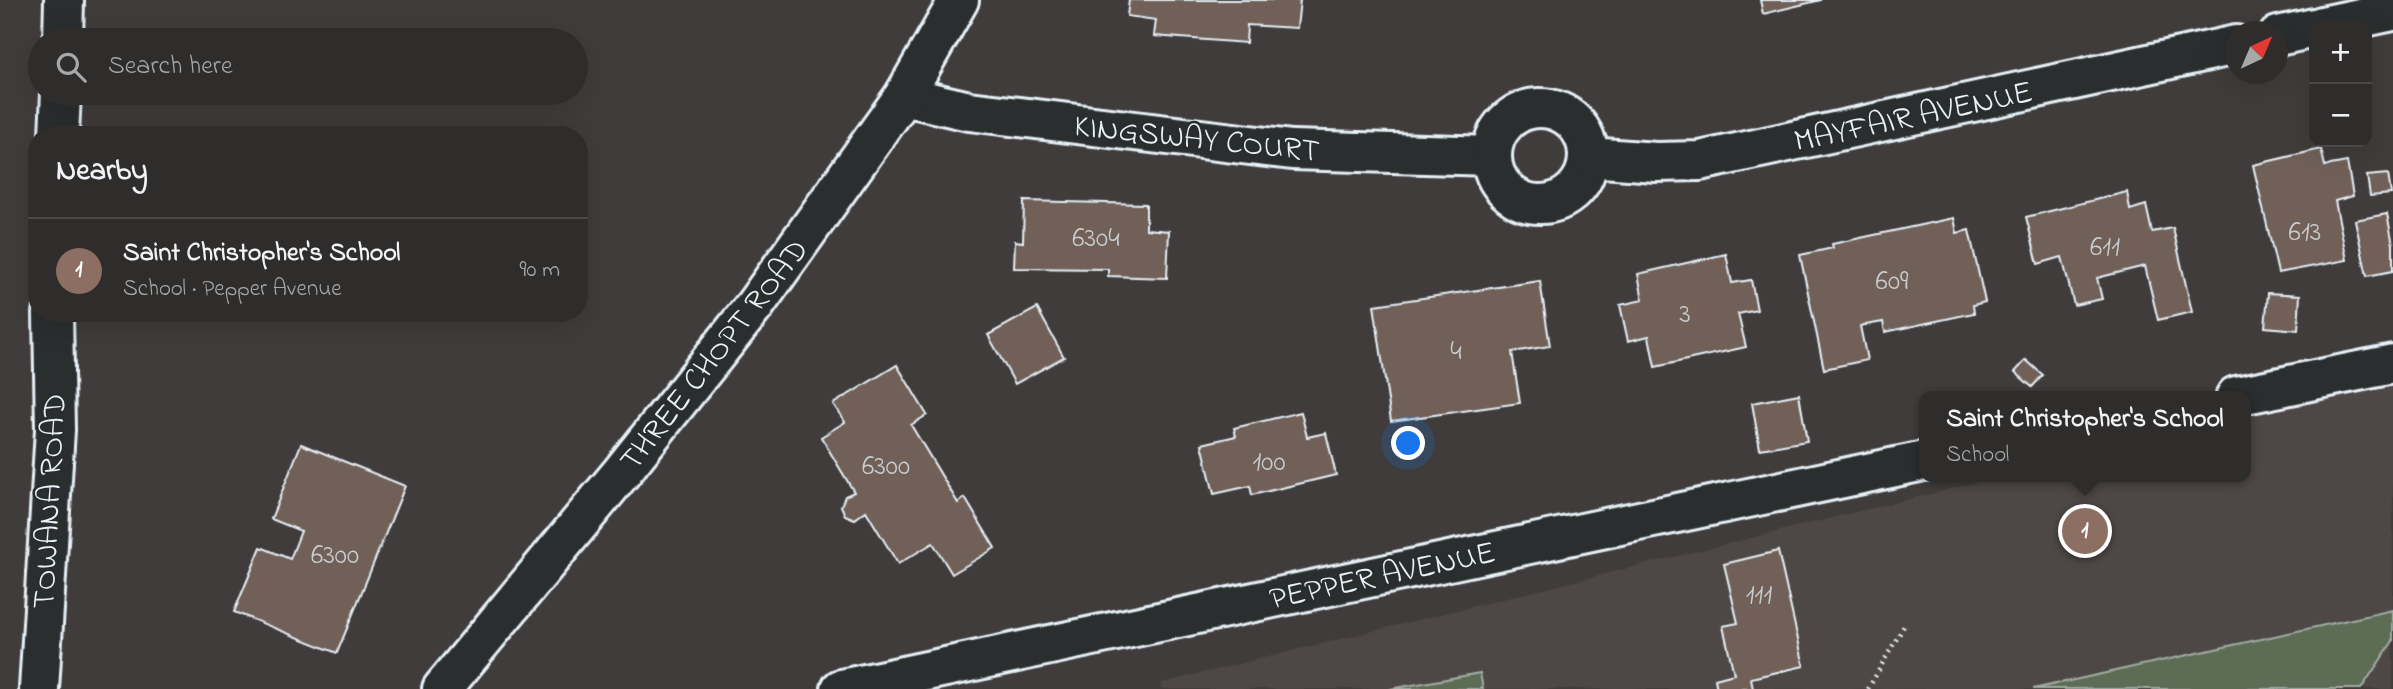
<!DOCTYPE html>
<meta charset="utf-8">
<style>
:root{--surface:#2f2d2c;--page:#373534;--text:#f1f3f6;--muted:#a7a8a9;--line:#4a4948;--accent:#95b2f1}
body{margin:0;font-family:"Indie Flower",sans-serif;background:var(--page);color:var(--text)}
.controls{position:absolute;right:21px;top:21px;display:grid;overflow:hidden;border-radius:14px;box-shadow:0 7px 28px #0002}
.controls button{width:63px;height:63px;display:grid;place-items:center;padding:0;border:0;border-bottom:2px solid var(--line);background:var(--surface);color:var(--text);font:35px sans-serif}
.compass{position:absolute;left:2225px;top:21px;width:63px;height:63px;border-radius:50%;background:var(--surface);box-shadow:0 7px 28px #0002;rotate:44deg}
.you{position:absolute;left:1409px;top:444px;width:24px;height:24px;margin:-18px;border:5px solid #fff;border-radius:50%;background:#1a73e8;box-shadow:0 0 0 10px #1a73e833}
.badge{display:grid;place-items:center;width:46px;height:46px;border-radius:50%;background:var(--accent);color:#fff;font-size:23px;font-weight:700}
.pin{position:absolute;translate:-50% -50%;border:4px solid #fff;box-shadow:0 2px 7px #0006}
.popup{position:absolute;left:1919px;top:391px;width:332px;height:91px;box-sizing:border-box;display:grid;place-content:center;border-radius:14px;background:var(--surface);filter:drop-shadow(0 2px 5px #0005);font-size:23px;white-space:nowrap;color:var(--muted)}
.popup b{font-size:26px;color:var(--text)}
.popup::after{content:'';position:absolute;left:50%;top:100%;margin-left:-14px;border:14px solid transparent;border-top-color:var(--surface)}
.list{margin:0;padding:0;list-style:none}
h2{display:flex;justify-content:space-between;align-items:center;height:91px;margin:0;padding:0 28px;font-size:30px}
h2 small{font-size:23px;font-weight:400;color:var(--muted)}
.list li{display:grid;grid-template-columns:46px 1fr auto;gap:21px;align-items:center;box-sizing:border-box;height:105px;padding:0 28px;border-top:2px solid var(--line)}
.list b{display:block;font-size:26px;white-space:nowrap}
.list p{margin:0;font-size:23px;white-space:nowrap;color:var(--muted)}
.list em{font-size:23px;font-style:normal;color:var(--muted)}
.icon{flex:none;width:38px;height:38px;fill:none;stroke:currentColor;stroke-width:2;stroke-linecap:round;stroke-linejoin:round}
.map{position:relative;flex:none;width:2393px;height:689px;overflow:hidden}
.search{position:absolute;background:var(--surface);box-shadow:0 7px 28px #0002;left:28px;top:28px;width:560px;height:77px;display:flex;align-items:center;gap:18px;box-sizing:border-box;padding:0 24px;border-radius:38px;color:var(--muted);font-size:26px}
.panel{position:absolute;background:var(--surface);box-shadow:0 7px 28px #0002;left:28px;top:126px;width:560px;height:196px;border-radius:28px}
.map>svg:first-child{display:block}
.built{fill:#4e4744}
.green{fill:#5d6c55;stroke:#a2aea6;stroke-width:2}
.building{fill:#706058;stroke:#e8f1f8;stroke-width:2}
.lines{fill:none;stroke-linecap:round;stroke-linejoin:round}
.street-casing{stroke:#e8f1f8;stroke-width:44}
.secondary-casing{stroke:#e8f1f8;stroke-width:44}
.path{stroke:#e8f1f8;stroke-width:4.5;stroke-dasharray:2 5;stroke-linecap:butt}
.street{stroke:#2a2d2e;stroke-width:38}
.secondary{stroke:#2a2d2e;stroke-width:38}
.labels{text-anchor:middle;stroke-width:5;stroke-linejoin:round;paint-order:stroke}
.number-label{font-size:28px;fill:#cacdd0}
.street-label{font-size:32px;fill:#e8f1f8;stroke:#2a2d2e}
</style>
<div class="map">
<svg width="2393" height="689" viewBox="0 0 2393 689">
<rect width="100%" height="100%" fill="#3f3c3b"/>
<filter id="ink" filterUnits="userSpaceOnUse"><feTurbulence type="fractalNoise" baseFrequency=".0143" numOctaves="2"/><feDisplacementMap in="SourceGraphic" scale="14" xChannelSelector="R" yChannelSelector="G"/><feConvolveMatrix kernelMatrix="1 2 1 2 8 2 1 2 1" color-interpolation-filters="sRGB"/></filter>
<g filter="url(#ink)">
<!-- built -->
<polygon class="built" points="2393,380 2393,689 1161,689 1161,683 1998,477 2246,477 2246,416"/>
<!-- green -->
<g class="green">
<polygon points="2393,610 2393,641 2361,689 2033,689"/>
<polygon points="1480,673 1483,689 1390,689"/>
</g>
<!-- building -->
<g class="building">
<polygon points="1129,0 1300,0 1297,28 1247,25 1246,43 1154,36 1156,20 1127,16"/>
<polygon points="1760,0 1821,0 1763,14"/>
<polygon points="2321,149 2325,166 2347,162 2353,196 2335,201 2347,260 2278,273 2253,165"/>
<polygon points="2388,174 2391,194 2370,196 2367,176"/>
<polygon points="2127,192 2130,210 2146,205 2152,232 2173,228 2192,312 2158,320 2145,266 2097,278 2102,299 2074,305 2062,257 2038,264 2026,217"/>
<polygon points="1024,201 1146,204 1146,229 1169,231 1167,278 1108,276 1108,269 1014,268 1015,241 1023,242"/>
<polygon points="2387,214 2393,244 2393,271 2367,276 2355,220"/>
<polygon points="1954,218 1957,233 1969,230 1985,302 1973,305 1974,313 1885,332 1883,322 1860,326 1867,360 1824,369 1800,255 1833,248 1832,244"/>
<polygon points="1726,254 1732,283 1751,280 1757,310 1738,314 1746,347 1655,367 1649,336 1628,341 1620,305 1643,300 1638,274"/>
<polygon points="1540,281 1550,346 1512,352 1520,403 1391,421 1374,305"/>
<polygon points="2268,293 2300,295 2298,330 2265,327"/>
<polygon points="1037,308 1064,357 1015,384 988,335"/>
<polygon points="2026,360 2043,375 2032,387 2015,372"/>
<polygon points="897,365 927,415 911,425 958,503 965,498 995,548 952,574 933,543 898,564 866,511 855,519 845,515 841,506 845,496 854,492 821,437 845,422 833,404"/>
<polygon points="1799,394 1807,441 1760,449 1752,403"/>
<polygon points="1301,412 1307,437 1326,433 1336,475 1252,495 1250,486 1214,494 1202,444 1236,436 1234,428"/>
<polygon points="301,444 405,486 337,653 234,612 261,547 290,559 301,531 271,519"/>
<polygon points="1778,551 1804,666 1751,678 1753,689 1717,689 1715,679 1734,674 1723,626 1738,623 1724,564"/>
</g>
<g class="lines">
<defs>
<g id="street">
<polyline points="2322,26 2393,11"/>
<polyline points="2278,36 2314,28"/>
<polyline points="63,40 64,0"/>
<polyline points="904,96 969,111 1292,150 1492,156"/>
<circle cx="1540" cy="156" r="48"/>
<polyline points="59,135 61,93"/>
<polyline points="1589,157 1656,162 1700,161 2236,45"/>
<polyline points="2236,396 2393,364"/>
<polyline points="39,689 55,430 53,313"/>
<polyline points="841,689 1924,461"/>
</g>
<polyline id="secondary" points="442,689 621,473 755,305 904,96 959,0"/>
</defs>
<!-- street casing -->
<use href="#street" class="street-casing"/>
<!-- secondary casing -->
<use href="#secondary" class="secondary-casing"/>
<!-- path -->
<polyline class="path" points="1868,689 1904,626"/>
<!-- street -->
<use href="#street" class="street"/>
<!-- secondary -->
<use href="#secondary" class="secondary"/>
</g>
</g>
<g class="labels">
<!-- number labels -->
<g class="number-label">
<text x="2305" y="240">613</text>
<text x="1096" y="246">6304</text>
<text x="2105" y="255">611</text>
<text x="1892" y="289">609</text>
<text x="1685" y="322">3</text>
<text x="1456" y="359">4</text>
<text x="1269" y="470">100</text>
<text x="886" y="474">6300</text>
<text x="335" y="563">6300</text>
<text x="1759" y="603">111</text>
</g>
<!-- street labels -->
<g class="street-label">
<text transform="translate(1913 115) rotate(-12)" y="11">MAYFAIR AVENUE</text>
<text transform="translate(1197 137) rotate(6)" y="11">KINGSWAY COURT</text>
<text transform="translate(713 354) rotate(-52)" y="11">THREE CHOPT ROAD</text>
<text transform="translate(48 501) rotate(-87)" y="11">TOWANA ROAD</text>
<text transform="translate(1382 574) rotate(-12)" y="11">PEPPER AVENUE</text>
</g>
</g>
</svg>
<div class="controls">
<button>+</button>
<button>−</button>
</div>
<svg class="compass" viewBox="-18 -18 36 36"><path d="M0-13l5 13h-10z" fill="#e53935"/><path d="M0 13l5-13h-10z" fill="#a7a8a9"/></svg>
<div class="you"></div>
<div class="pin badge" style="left:2085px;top:531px;background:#8d6e63">1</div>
<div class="popup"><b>Saint Christopher's School</b>School</div>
<div class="search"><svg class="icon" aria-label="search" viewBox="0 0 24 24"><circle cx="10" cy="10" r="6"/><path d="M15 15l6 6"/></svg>Search here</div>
<section class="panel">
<h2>Nearby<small></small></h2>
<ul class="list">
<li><span class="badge" style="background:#8d6e63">1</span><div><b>Saint Christopher's School</b><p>School · Pepper Avenue</p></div><em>90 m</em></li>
</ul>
</section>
</div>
